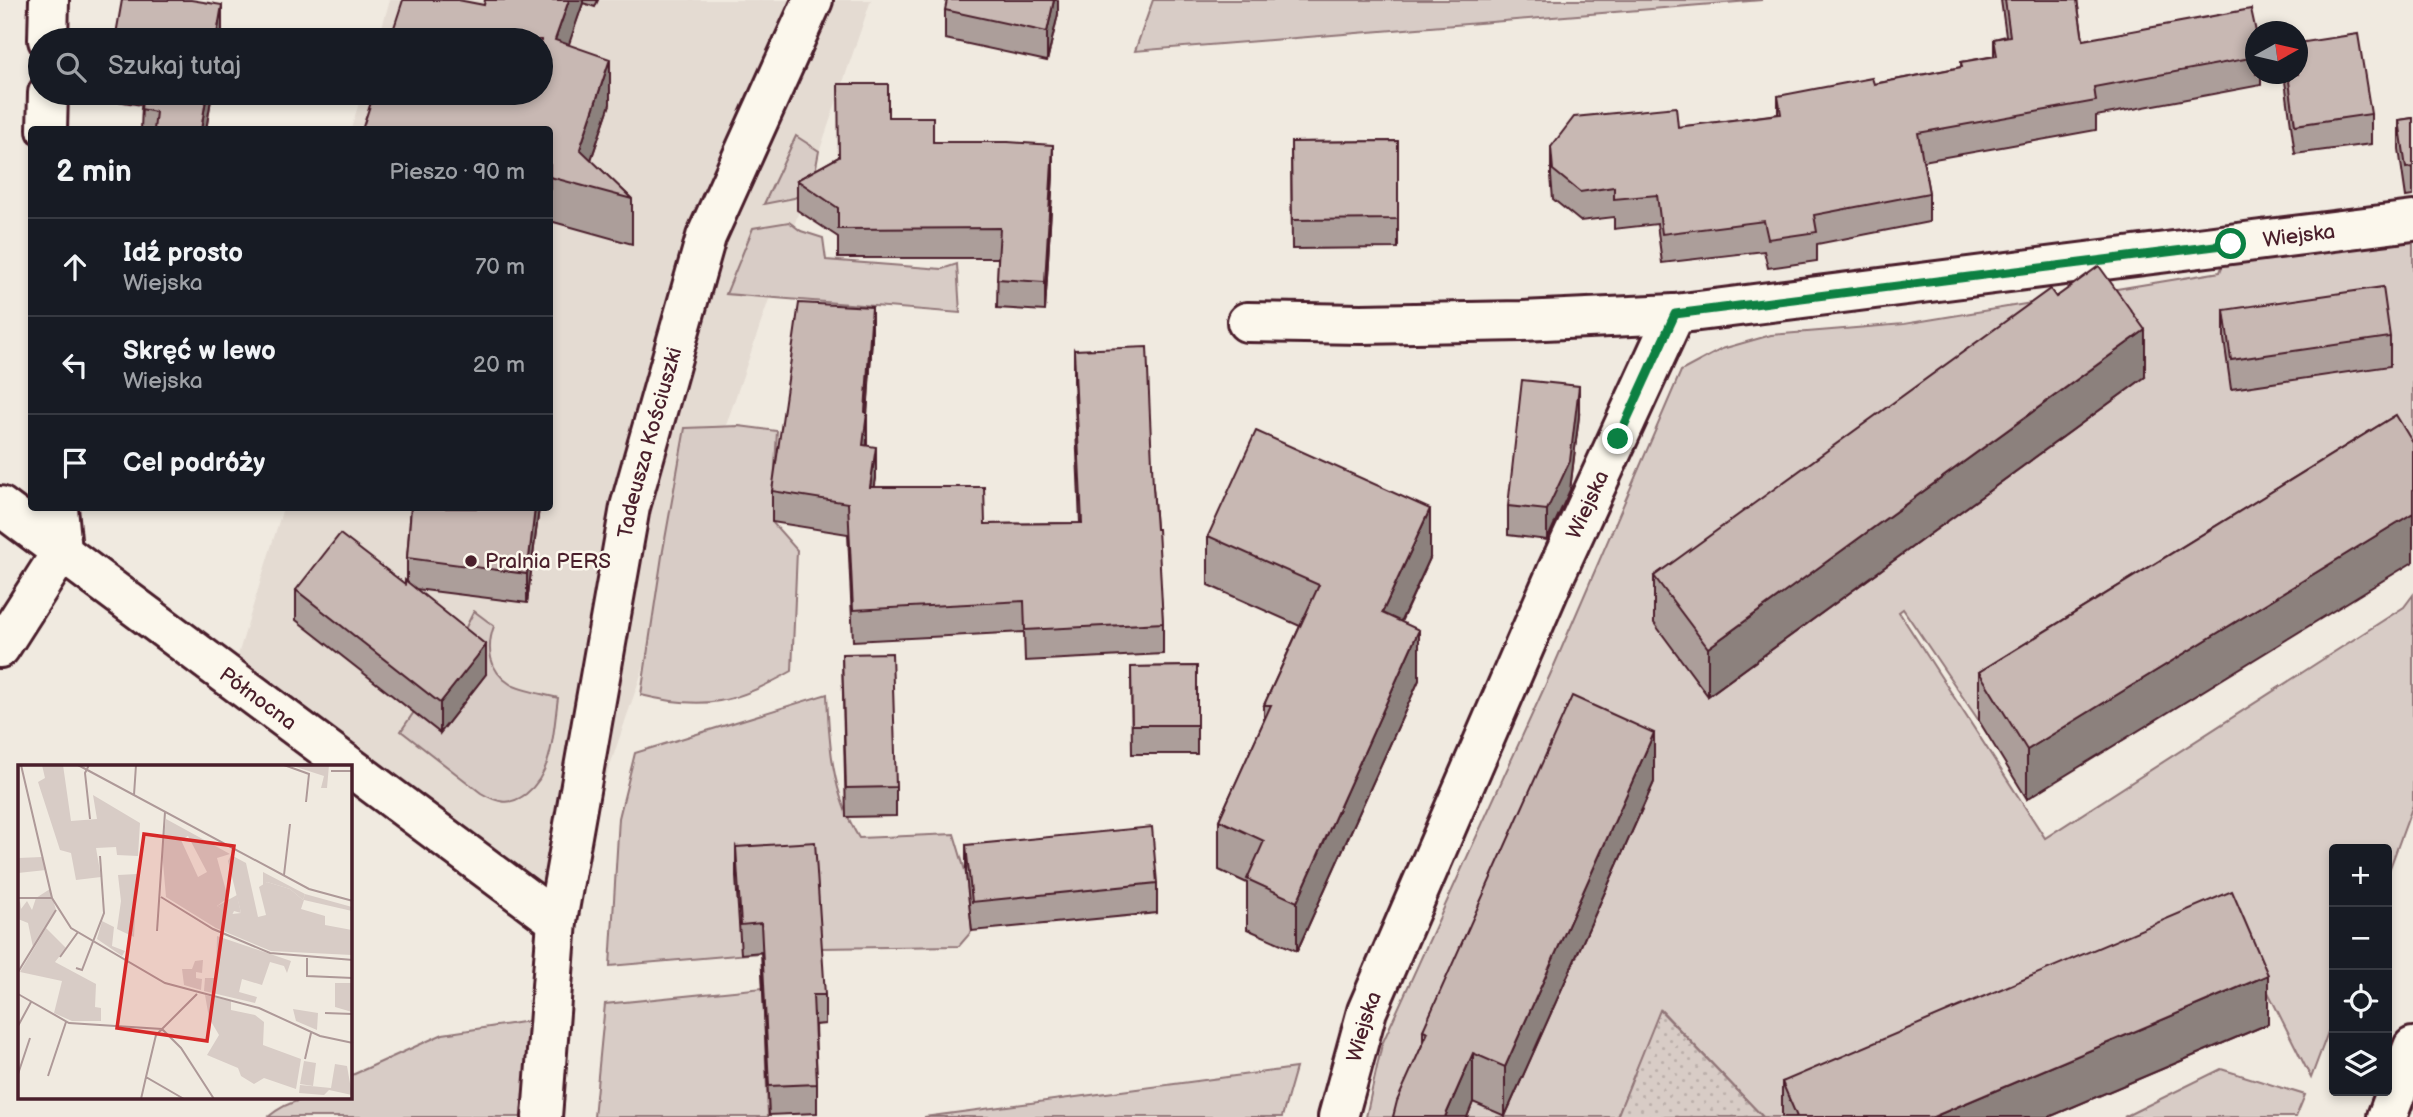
<!DOCTYPE html>
<html lang="pl">
<meta charset="utf-8">
<style>
:root{--surface:#171b24;--page:#20242c;--text:#f1f3f6;--muted:#9ea1a6;--line:#363941}
body{margin:0;font-family:"Balsamiq Sans",sans-serif;background:var(--page);color:var(--text)}
.controls{position:absolute;right:21px;bottom:21px;display:grid;overflow:hidden;border-radius:7px;box-shadow:0 4px 10px #0003}
.controls button{width:63px;height:63px;display:grid;place-items:center;padding:0;border:0;border-bottom:2px solid var(--line);background:var(--surface);color:var(--text);font:35px sans-serif}
.compass{position:absolute;left:2245px;top:21px;width:63px;height:63px;border-radius:50%;background:var(--surface);box-shadow:0 4px 10px #0003;rotate:82deg}
.stop{position:absolute;width:21px;height:21px;margin:-16px;border:5px solid #0b8043;border-radius:50%;background:#fff}
.stop.end{background:#0b8043;border-color:#fff;box-shadow:0 2px 7px #0008}
.list{margin:0;padding:0;list-style:none}
h2{display:flex;justify-content:space-between;align-items:center;height:91px;margin:0;padding:0 28px;font-size:30px}
h2 small{font-size:23px;font-weight:400;color:var(--muted)}
.list li{display:grid;grid-template-columns:46px 1fr auto;gap:21px;align-items:center;box-sizing:border-box;height:98px;padding:0 28px;border-top:2px solid var(--line)}
.list b{display:block;font-size:26px;white-space:nowrap}
.list p{margin:0;font-size:23px;white-space:nowrap;color:var(--muted)}
.list em{font-size:23px;font-style:normal;color:var(--muted)}
.icon{flex:none;width:38px;height:38px;fill:none;stroke:currentColor;stroke-width:2;stroke-linecap:round;stroke-linejoin:round}
.map{position:relative;flex:none;width:2413px;height:1117px;overflow:hidden}
.search{position:absolute;background:var(--surface);box-shadow:0 4px 10px #0003;left:28px;top:28px;width:525px;height:77px;display:flex;align-items:center;gap:18px;box-sizing:border-box;padding:0 24px;border-radius:38px;color:var(--muted);font-size:26px}
.panel{position:absolute;background:var(--surface);box-shadow:0 4px 10px #0003;left:28px;top:126px;width:525px;height:385px;border-radius:7px}
.map>svg:first-child{display:block}
.built{fill:#e4dbd2}
.grass{fill:#d8ccc6;stroke:#917678;stroke-width:2}
.park{fill:url(#park-dots);stroke:#917678;stroke-width:2}
.lines{fill:none;stroke-linecap:round;stroke-linejoin:round}
.minor-casing{stroke:#4a1f2b;stroke-width:44}
.tertiary-casing{stroke:#4a1f2b;stroke-width:44}
.minor{stroke:#fbf7ec;stroke-width:38}
.tertiary{stroke:#fbf7ec;stroke-width:38}
.wall{fill:#ac9e9a;stroke:#4a1f2b;stroke-width:2}
.shaded-wall{fill:#8c817d;stroke:#4a1f2b;stroke-width:2}
.building{fill:#c8b8b3;stroke:#4a1f2b;stroke-width:2}
.route{stroke:#0b8043;stroke-width:9}
.poi-dot{fill:#4a1f2b;stroke:#fbf7ec;stroke-width:2.5}
.labels{text-anchor:middle;stroke-width:5;stroke-linejoin:round;paint-order:stroke}
.street-label{font-size:21px;fill:#4a1f2b;stroke:#fbf7ec}
.poi-label{font-size:21px;fill:#4a1f2b;stroke:#fbf7ec;text-anchor:start}
.inset-road{fill:none;stroke:#ae9998;stroke-width:2}
.view{fill:#d62828;fill-opacity:0.15;stroke:#d62828;stroke-width:3.5}
.inset-edge{fill:none;stroke:#4a1f2b;stroke-width:3.5}
</style>
<div class="map">
<svg width="2413" height="1117" viewBox="0 0 2413 1117">
<defs>
<pattern id="park-dots" width="8" height="8" patternUnits="userSpaceOnUse" patternTransform="scale(1.75)"><rect width="8" height="8" fill="#d8ccc6"/><path d="M2 2h.1M6 6h.1" fill="none" stroke="#bbafaa" stroke-width="1.8" stroke-linecap="round"/></pattern>
</defs>
<rect width="100%" height="100%" fill="#f0eae0"/>
<filter id="ink" filterUnits="userSpaceOnUse"><feTurbulence type="fractalNoise" baseFrequency=".0143" numOctaves="2"/><feDisplacementMap in="SourceGraphic" scale="14" xChannelSelector="R" yChannelSelector="G"/><feConvolveMatrix kernelMatrix="1 2 1 2 8 2 1 2 1" color-interpolation-filters="sRGB"/></filter>
<g filter="url(#ink)">
<!-- built -->
<polygon class="built" points="390,0 871,0 557,921 231,678 283,508 550,508 550,130 351,129 362,93 541,93 541,40 378,40"/>
<!-- grass -->
<g class="grass">
<polygon points="1153,0 1762,0 1135,51"/>
<polygon points="796,136 819,151 812,188 794,198 764,204"/>
<polygon points="2413,221 2413,467 1979,721 1903,609 1899,612 2045,838 2404,607 2413,595 2413,805 2387,876 2387,849 2334,849 2334,1016 2311,1078 2238,932 1801,1117 1763,1117 1661,1010 1617,1117 1366,1117 1382,1044 1550,675 1681,371 1722,349 1771,335 1904,324 2220,272 2231,244"/>
<polygon points="789,222 801,231 823,238 826,260 942,269 957,264 960,313 726,294 753,228"/>
<path d="M 739,426 L 777,431 L 772,522 L 797,550 L 792,671 C 736,703 705,711 641,695 L 662,556 L 685,428 Z"/>
<path d="M 474,611 L 494,626 C 486,648 489,671 510,684 C 521,691 545,694 558,698 C 553,731 554,772 526,794 C 510,806 498,803 481,793 L 401,731 L 414,712 L 440,732 L 463,633 Z"/>
<path d="M 827,694 C 829,744 832,794 859,838 L 954,834 L 966,874 L 972,931 L 959,946 L 820,948 L 610,966 L 619,818 L 635,753 Z"/>
<polygon points="763,988 768,1117 594,1117 605,1004"/>
<path d="M 549,1018 L 541,1117 L 268,1117 C 296,1094 316,1098 350,1098 L 350,1076 L 443,1034 Z"/>
<polygon points="1296,1068 1282,1117 924,1117"/>
<polygon points="2221,1069 2305,1095 2296,1117 2124,1117"/>
</g>
<!-- park -->
<polygon class="park" points="1660,1010 1763,1117 1617,1117"/>
<g class="lines">
<defs>
<g id="minor">
<polyline points="48,40 49,0"/>
<polyline points="47,130 48,93"/>
<path id="s1" d="M 1247,322 L 1361,324 L 1522,321 L 1675,314 L 2413,221"/>
<path id="s2" d="M 0,506 L 557,921"/>
<polyline points="0,648 62,551 58,508"/>
<path id="s3" d="M 542,1117 L 557,921 L 630,507 L 706,237 L 813,0"/>
<path id="s4" d="M 1338,1117 L 1367,1011 L 1557,571 L 1675,314"/>
</g>
<polyline id="tertiary" points="2387,1117 2413,1047"/>
</defs>
<!-- minor casing -->
<use href="#minor" class="minor-casing"/>
<!-- tertiary casing -->
<use href="#tertiary" class="tertiary-casing"/>
<!-- minor -->
<use href="#minor" class="minor"/>
<!-- tertiary -->
<use href="#tertiary" class="tertiary"/>
</g>
<!-- wall -->
<g class="wall">
<polygon points="485,0 598,0 595,7 583,3 568,45 610,104 591,160 632,199 632,244 550,221 550,130"/>
<polygon points="1058,0 1058,14 1047,61 945,39 945,10"/>
<polygon points="2001,0 2077,0 2083,40 2256,32 2256,74 2261,74 2261,85 2096,116 2096,130 1923,161 1929,193 1929,222 1817,244 1817,261 1768,268 1764,251 1662,263 1657,224 1614,229 1614,217 1580,221 1553,199 1551,176 1551,147 1678,127 1778,114 1778,96 1874,84 1961,67 1961,62 1994,56 1994,39 2006,36"/>
<polygon points="2284,74 2298,74 2371,114 2371,144 2295,154"/>
<polygon points="110,93 212,93 206,130 141,130 142,105 110,100"/>
<polygon points="888,117 933,142 1053,174 1045,311 997,308 998,258 838,258 838,237 797,210 797,180 839,157"/>
<polygon points="2413,118 2413,196 2406,197 2399,149 2399,120"/>
<polygon points="1398,141 1398,248 1292,249 1291,142"/>
<polygon points="2056,297 2145,377 1708,696 1654,623 1654,576"/>
<polygon points="2224,310 2390,337 2390,366 2231,389 2224,339"/>
<polygon points="872,338 867,413 867,446 876,478 874,487 985,524 1080,523 1074,381 1074,350 1153,487 1163,623 1163,654 1025,661 1024,632 853,641 848,534 772,522 772,491"/>
<polygon points="2396,415 2027,799 1979,721 1979,672"/>
<polygon points="1579,416 1570,490 1547,540 1508,535 1508,506"/>
<polygon points="411,508 539,508 527,603 416,589 486,674 440,733 296,620 296,590 405,584 407,582 407,558"/>
<polygon points="1208,536 1430,558 1401,622 1419,680 1297,951 1247,929 1247,883 1219,870 1219,820 1264,721 1264,705 1300,626 1208,585"/>
<polygon points="842,654 896,787 896,816 846,817"/>
<polygon points="1197,666 1197,754 1132,754 1131,667"/>
<polygon points="1654,782 1505,1116 1473,1102 1467,1117 1393,1117 1423,1043 1423,1030"/>
<polygon points="966,845 1157,883 1157,913 972,931 966,874"/>
<polygon points="736,847 825,995 825,1024 815,1025 817,1084 817,1113 769,1115 761,952 741,954 736,877"/>
<polygon points="2268,1024 2049,1117 1782,1117 1782,1082"/>
</g>
<!-- shaded-wall -->
<g class="shaded-wall">
<polygon points="569,0 583,0 583,3 555,85 555,40"/>
<polygon points="1054,0 1058,0 1058,14 1047,61 1047,32"/>
<polygon points="222,5 222,33 221,40 216,40"/>
<polygon points="610,59 610,104 582,186 580,149"/>
<polygon points="207,93 212,93 206,130 201,130"/>
<polygon points="1053,145 1053,174 1045,311 1045,282"/>
<polygon points="872,307 872,338 867,417 867,413 867,444 863,476 863,445"/>
<polygon points="2145,330 2145,377 1708,696 1708,648"/>
<polygon points="1579,386 1579,416 1570,490 1547,540 1547,510"/>
<polygon points="876,447 876,478 870,518 870,487"/>
<polygon points="535,508 539,508 527,603 527,574"/>
<polygon points="1430,509 1430,558 1382,662 1382,613"/>
<polygon points="2413,513 2413,562 2027,799 2027,750"/>
<polygon points="1419,630 1419,680 1297,951 1297,902"/>
<polygon points="486,645 486,674 440,733 440,703"/>
<polygon points="1654,733 1654,782 1505,1116 1505,1067"/>
<polygon points="2268,975 2268,1024 2049,1117 1933,1117"/>
<polygon points="1473,1053 1473,1102 1467,1117 1445,1117"/>
</g>
<!-- building -->
<g class="building">
<polygon points="122,0 191,0 222,5 216,40 115,40"/>
<polygon points="403,0 458,0 484,5 485,0 569,0 555,40 610,59 580,149 632,199 550,177 550,130 362,130 374,93 541,93 541,40 390,40"/>
<polygon points="947,0 1054,0 1047,32 945,10"/>
<polygon points="2005,0 2077,0 2083,40 2251,9 2256,32 2256,57 2094,87 2096,101 1918,133 1929,193 1814,215 1817,232 1768,239 1764,221 1662,234 1657,195 1614,199 1614,187 1580,192 1553,170 1551,147 1574,117 1676,107 1678,127 1781,114 1778,96 1872,78 1874,84 1962,67 1961,62 1997,56 1994,39 2010,36"/>
<polygon points="2358,34 2371,114 2295,125 2288,74 2298,74 2298,43"/>
<polygon points="838,84 888,84 888,117 933,117 933,142 1008,142 1053,145 1045,282 997,279 1000,228 838,229 838,208 797,180 839,157"/>
<polygon points="143,93 207,93 201,130 154,130 156,112 141,109"/>
<polygon points="2413,118 2413,167 2406,168 2399,120"/>
<polygon points="1398,141 1398,219 1292,220 1291,142"/>
<polygon points="2099,266 2145,330 1708,648 1654,576 2050,289 2056,297"/>
<polygon points="2383,287 2390,337 2231,360 2224,310"/>
<polygon points="799,303 872,307 865,412 867,413 863,445 876,447 870,487 984,487 985,524 1082,523 1074,350 1147,347 1153,487 1156,529 1158,529 1163,623 1025,630 1024,601 853,610 848,503 772,491"/>
<polygon points="1522,380 1579,386 1570,461 1547,510 1508,506"/>
<polygon points="2396,415 2413,443 2413,513 2027,750 1979,672"/>
<polygon points="1256,431 1430,509 1382,613 1419,630 1297,902 1247,879 1264,841 1219,820 1271,705 1264,705 1319,585 1208,536"/>
<polygon points="411,508 535,508 527,574 407,558"/>
<polygon points="340,534 405,584 405,580 486,645 440,703 296,590"/>
<polygon points="892,653 896,787 846,788 842,654"/>
<polygon points="1197,666 1197,725 1132,725 1131,667"/>
<polygon points="1572,696 1654,733 1505,1067 1473,1053 1445,1117 1393,1117 1397,1101 1428,1032 1423,1030"/>
<polygon points="1152,827 1157,883 972,902 966,845"/>
<polygon points="815,842 825,995 813,995 817,1084 769,1086 761,923 741,925 736,847"/>
<polygon points="2232,891 2268,975 1933,1117 1797,1117 1782,1082"/>
</g>
</g>
<g class="lines" filter="url(#ink)">
<!-- route -->
<polyline class="route" points="1618,439 1675,314 2231,244"/>
</g>
<!-- markers -->
<circle class="poi-dot" cx="471" cy="561" r="7"/>
<g class="labels">
<!-- street labels -->
<g class="street-label">
<text dy="7" stroke="none"><textPath href="#s1" startOffset="1057">Wiejska</textPath></text>
<text dy="7" stroke="none"><textPath href="#s3" startOffset="684">Tadeusza Kościuszki</textPath></text>
<text dy="7" stroke="none"><textPath href="#s4" startOffset="662">Wiejska</textPath></text>
<text dy="7" stroke="none"><textPath href="#s2" startOffset="322">Północna</textPath></text>
<text dy="7" stroke="none"><textPath href="#s4" startOffset="94">Wiejska</textPath></text>
</g>
<!-- poi labels -->
<g class="poi-label">
<text x="485" y="568">Pralnia PERS</text>
</g>
</g>
<!-- overview -->
<g transform="translate(18 765)">
<rect width="334" height="334" fill="#f0eae0"/>
<path d="M 24,0 L 45,0 L 53,56 L 79,54 L 75,30 L 122,58 L 120,91 L 99,90 L 98,82 L 78,83 L 83,112 L 58,115 L 53,88 L 42,85 L 20,17 L 27,13 ZM 272,0 L 311,0 L 309,23 L 303,23 L 306,11 ZM 148,54 L 212,89 L 199,93 L 210,133 L 199,141 L 214,149 L 223,148 L 210,96 L 213,90 L 228,98 L 240,152 L 248,150 L 241,122 L 249,117 L 272,124 L 285,135 L 287,129 L 334,142 L 334,146 L 286,135 L 283,144 L 307,151 L 307,160 L 334,165 L 334,190 L 253,186 L 198,163 L 148,132 L 144,86 ZM 170,71 L 189,107 L 180,112 L 163,75 ZM 24,92 L 28,105 L 0,108 L 0,93 ZM 119,109 L 116,172 L 99,164 L 103,136 L 100,110 ZM 32,124 L 38,145 L 15,182 L 10,158 L 0,154 L 0,139 L 2,136 L 3,144 L 9,136 L 14,145 L 18,133 ZM 84,156 L 96,162 L 94,181 L 107,186 L 104,191 L 79,174 ZM 28,163 L 48,183 L 37,197 L 78,219 L 77,242 L 83,243 L 83,256 L 54,256 L 36,248 L 44,216 L 2,207 ZM 199,171 L 273,196 L 269,208 L 266,201 L 252,197 L 244,220 L 224,214 L 221,227 L 239,232 L 237,238 L 186,226 L 187,213 L 198,213 ZM 185,195 L 184,208 L 178,207 L 178,213 L 184,214 L 183,225 L 166,220 L 164,204 L 174,204 L 177,196 ZM 187,230 L 213,236 L 213,245 L 237,250 L 246,257 L 245,280 L 283,294 L 278,324 L 246,313 L 236,319 L 223,311 L 220,303 L 189,290 L 201,270 L 191,253 ZM 286,296 L 298,298 L 295,321 L 282,319 ZM 317,299 L 329,301 L 334,330 L 311,325 L 306,330 L 281,328 L 282,320 L 313,323 Z" fill="#d8ccc6" fill-rule="evenodd"/>
<path d="M 245,107 L 287,129 L 285,135 L 272,124 L 249,117 L 245,121 Z" fill="#d8ccc6"/>
<path d="M 219,130 L 223,148 L 216,146 L 214,150 L 199,141 ZM 317,218 L 334,218 L 334,247 L 317,242 ZM 275,244 L 300,248 L 299,265 L 278,256 Z" fill="#d8ccc6"/>
<path class="inset-road" d="M 3,0 L 34,133 L 53,163 L 147,218 L 241,243 L 302,271 L 335,278M 60,0 L 291,124 L 335,136M 71,0 L 67,8 L 72,54M 266,0 L 291,9 L 288,37M 313,6 L 335,6M 116,30 L 118,0M 266,110 L 272,59M 143,132 L 195,164 L 252,188 L 335,195M 0,133 L 34,133M 139,166 L 147,47M 42,192 L 60,167M 289,193 L 289,211 L 335,213M 58,203 L 64,205 L 86,148 L 82,91M 0,207 L 38,145M 0,229 L 51,258 L 144,264 L 163,283 L 196,334M 307,248 L 335,249M 0,261 L 13,237M 287,294 L 293,268M 0,309 L 12,273M 30,311 L 48,257M 123,334 L 128,312M 166,334 L 128,312 L 138,270 L 179,229"/>
<path class="view" d="M 126,69 L 216,81 L 189,276 L 99,263 Z"/>
<rect width="334" height="334" class="inset-edge"/>
</g>
</svg>
<div class="controls">
<button>+</button>
<button>−</button>
<button><svg class="icon" aria-label="locate" viewBox="0 0 24 24"><circle cx="12" cy="12" r="6"/><path d="M12 2v4M12 18v4M2 12h4M18 12h4"/></svg></button>
<button><svg class="icon" aria-label="layers" viewBox="0 0 24 24"><path d="M12 4l9 5-9 5-9-5zM3 14l9 5 9-5"/></svg></button>
</div>
<svg class="compass" viewBox="-18 -18 36 36"><path d="M0-13l5 13h-10z" fill="#e53935"/><path d="M0 13l5-13h-10z" fill="#9ea1a6"/></svg>
<div class="stop" style="left:2231px;top:244px"></div>
<div class="stop end" style="left:1618px;top:439px"></div>
<div class="search"><svg class="icon" aria-label="search" viewBox="0 0 24 24"><circle cx="10" cy="10" r="6"/><path d="M15 15l6 6"/></svg>Szukaj tutaj</div>
<section class="panel">
<h2>2 min<small>Pieszo · 90 m</small></h2>
<ul class="list">
<li><svg class="icon" aria-label="ahead" viewBox="0 0 24 24"><path d="M12 20V5M6 11l6-6 6 6"/></svg><div><b>Idź prosto</b><p>Wiejska</p></div><em>70 m</em></li>
<li><svg class="icon" aria-label="left" viewBox="0 0 24 24"><path d="M17 20v-9H6M10 6l-5 5 5 5"/></svg><div><b>Skręć w lewo</b><p>Wiejska</p></div><em>20 m</em></li>
<li><svg class="icon" aria-label="arrive" viewBox="0 0 24 24"><path d="M6 21V4h12l-3 4 3 4H6"/></svg><div><b>Cel podróży</b></div></li>
</ul>
</section>
</div>
